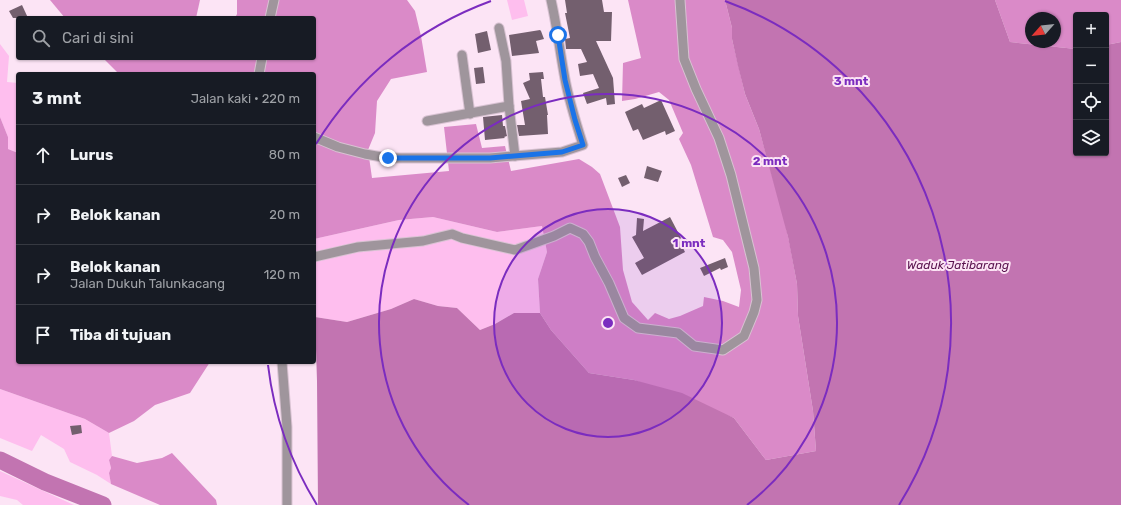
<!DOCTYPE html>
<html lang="id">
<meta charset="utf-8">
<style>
:root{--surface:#171b24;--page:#20242c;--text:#f1f3f6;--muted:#9ea1a6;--line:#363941}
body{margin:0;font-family:Rubik,sans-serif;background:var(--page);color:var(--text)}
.controls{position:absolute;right:12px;top:12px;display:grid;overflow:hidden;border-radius:4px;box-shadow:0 1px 3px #0004}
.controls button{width:36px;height:36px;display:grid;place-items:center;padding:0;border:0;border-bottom:1px solid var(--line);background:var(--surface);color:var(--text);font:20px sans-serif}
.compass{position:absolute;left:1025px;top:12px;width:36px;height:36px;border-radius:50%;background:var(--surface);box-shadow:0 1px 3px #0004;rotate:243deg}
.stop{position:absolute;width:12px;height:12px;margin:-9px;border:3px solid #1a73e8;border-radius:50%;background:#fff}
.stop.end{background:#1a73e8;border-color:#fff;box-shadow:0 1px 4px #0008}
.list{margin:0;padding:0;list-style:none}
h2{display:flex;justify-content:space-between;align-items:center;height:52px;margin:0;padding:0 16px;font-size:17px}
h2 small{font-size:13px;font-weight:400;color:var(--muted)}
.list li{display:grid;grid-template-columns:26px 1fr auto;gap:12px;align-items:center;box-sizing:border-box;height:60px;padding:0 16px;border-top:1px solid var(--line)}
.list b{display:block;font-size:15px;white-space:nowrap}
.list p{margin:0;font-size:13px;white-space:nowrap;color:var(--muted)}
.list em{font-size:13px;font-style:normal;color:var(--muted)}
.icon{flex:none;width:22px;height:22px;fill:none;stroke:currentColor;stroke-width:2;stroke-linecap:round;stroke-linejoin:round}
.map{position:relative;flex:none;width:1121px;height:505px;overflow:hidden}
.search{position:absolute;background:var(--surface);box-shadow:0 1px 3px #0004;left:16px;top:16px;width:300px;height:44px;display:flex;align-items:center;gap:10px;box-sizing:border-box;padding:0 14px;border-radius:4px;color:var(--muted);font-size:15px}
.panel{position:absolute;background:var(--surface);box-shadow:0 1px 3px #0004;left:16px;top:72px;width:300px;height:292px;border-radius:4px}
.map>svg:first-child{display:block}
.green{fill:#febeee}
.forest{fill:#da8ac8;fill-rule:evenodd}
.water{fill:#c274b1}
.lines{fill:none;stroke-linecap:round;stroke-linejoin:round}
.river{stroke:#c274b1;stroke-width:17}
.building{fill:#735f6e}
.street-casing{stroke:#d8c2d2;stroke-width:11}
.street{stroke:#9f959c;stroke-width:9}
.route{stroke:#1a73e8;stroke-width:5}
.ring{fill:none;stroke:#7b2cbf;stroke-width:2}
.labels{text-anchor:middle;stroke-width:4;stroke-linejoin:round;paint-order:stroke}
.water-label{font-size:12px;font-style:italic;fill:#59124e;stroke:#fce4f5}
.centre{fill:#7b2cbf;stroke:#fce4f5;stroke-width:2}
.ring-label{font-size:12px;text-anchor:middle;font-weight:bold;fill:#7b2cbf;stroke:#fce4f5;stroke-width:4;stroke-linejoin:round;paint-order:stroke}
</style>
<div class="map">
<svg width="1121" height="505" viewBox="0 0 1121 505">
<rect width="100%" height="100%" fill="#fce4f5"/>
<!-- green -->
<g class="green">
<polygon points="507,0 524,0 528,16 512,20"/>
<polygon points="0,44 9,56 7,82 18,83 18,153 8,149 8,137 0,117"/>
<polygon points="433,217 497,232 542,226 547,252 538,279 540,313 514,313 495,324 480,330 457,308 438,306 414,299 391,309 347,322 315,317 314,239 399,220"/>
<polygon points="0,389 85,419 109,433 112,456 109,460 111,468 109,473 111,484 97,475 70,462 64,449 41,435 32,451 0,438"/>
<polygon points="0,471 74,505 23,505 17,500 0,496"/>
</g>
<!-- forest -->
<g class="forest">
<polygon points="50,0 200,0 196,18 65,18"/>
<polygon points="237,0 407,0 415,11 421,36 427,72 391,79 377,101 375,133 368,150 372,178 449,171 444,127 476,124 482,148 505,146 511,171 579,159 592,167 600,174 620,227 623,270 632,302 648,320 655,313 669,319 680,316 703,306 704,297 723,301 739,307 741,290 732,252 723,240 713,237 691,165 679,139 683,133 669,100 659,92 635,99 622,101 623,63 641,58 628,0 725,0 732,28 732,39 745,94 759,129 784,218 790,246 797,284 798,316 813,411 816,451 766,460 734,418 634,380 589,373 551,330 540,313 538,279 547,252 542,226 497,232 433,217 399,220 314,239 314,74 119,74 103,58 314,58 314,18 235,18 237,14"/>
<path d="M 995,0 L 1121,0 L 1121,42 L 1106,45 L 1106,15 L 1076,15 L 1076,49 L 1010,42 ZM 1031,18 L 1055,18 L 1055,42 L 1031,42 Z"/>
<polygon points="0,117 8,137 8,149 18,153 18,362 210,362 190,393 155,405 134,421 109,433 85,419 0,389"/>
<polygon points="172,453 216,500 217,505 160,505 111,484 109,473 111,468 109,460 112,456 137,463 162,458"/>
</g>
<!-- water -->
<polygon class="water" points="725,0 995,0 1010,42 1076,49 1076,153 1106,153 1106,45 1121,42 1121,505 318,505 317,381 315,317 347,322 391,309 414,299 438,306 457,308 480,330 495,324 514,313 540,313 551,330 589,373 634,380 682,393 734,418 766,460 816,451 813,411 798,316 797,284 788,237 759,129 745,94 738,66 732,39 732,28"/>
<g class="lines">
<!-- river -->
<polyline class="river" points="0,460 45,482 103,505"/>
</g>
<!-- building -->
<g class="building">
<polygon points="565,0 602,0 604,12 612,12 611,41 596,41 613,78 615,104 607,105 606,98 587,104 583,93 599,88 593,74 580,76 578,64 587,62 581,49 566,49 565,39 570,38 565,13 567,13"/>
<polygon points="22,5 28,18 13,18 9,11"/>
<polygon points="540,30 541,31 544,39 536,41 539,53 512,56 509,35"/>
<polygon points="487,31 491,50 478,53 475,34"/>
<polygon points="483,67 485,83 476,84 474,68"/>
<polygon points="543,72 544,79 541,79 543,97 545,97 548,115 547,115 548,134 519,136 517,125 525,125 521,101 530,99 523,83 530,80 529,73"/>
<polygon points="661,100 675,131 666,135 665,131 643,140 638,129 633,131 625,112 642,104 644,108"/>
<polygon points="502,115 503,126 505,126 507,136 504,137 505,138 485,140 483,117"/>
<polygon points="647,166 662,171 658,182 644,178"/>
<polygon points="626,175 630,183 622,187 618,178"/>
<polygon points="670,217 681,238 679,240 685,252 642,275 635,263 644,258 632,237 636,235 637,218 644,219 643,231"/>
<polygon points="725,258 728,267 721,270 720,268 704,276 700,268"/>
<polygon points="81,425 82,433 72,435 70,426"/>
</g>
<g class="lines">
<defs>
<g id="street">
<polyline points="270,18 274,0"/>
<polyline points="499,28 506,61 509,106 515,156"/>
<polyline points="462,55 470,114"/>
<polyline points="259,74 262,58"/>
<polyline points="427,121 509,106"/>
<path d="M 314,137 L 338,147 L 365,154 L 388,158 L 490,158 L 562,152 L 583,145 C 576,123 569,101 565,79 C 560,53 557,26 551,0"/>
<polyline points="314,257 358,247 423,241 452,234 462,238 515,250 554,236 570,228 583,234 589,242 595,257 609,283 624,318 638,328 678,333 694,346 723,350 744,336 754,312 757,300 754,268 731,175 719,138 696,89 684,59 680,0"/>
<polyline points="282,362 287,427 287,505"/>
</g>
</defs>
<!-- street casing -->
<use href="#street" class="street-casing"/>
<!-- street -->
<use href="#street" class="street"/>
</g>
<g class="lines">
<!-- route -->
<polyline class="route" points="388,158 490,158 562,152 583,145 575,120 565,80 558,35"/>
</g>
<!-- distance rings -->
<circle cx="608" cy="323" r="114" fill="#7b2cbf" fill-opacity=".12"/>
<g class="ring">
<circle cx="608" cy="323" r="114"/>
<path d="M469 505A229 229 0 1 1 747 505"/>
<path d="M317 505A343 343 0 0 1 268 365M316 144A343 343 0 0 1 491 1M725 1A343 343 0 0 1 899 505"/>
</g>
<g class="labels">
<!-- water labels -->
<g class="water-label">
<text x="958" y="269">Waduk Jatibarang</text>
</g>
</g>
<circle cx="608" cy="323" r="6" class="centre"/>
<g class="ring-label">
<text x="851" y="85">3 mnt</text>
<text x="770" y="165">2 mnt</text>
<text x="689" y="247">1 mnt</text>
</g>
</svg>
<div class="controls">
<button>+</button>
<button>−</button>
<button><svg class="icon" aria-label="locate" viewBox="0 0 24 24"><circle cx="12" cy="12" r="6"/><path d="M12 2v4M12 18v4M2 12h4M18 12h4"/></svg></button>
<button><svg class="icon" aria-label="layers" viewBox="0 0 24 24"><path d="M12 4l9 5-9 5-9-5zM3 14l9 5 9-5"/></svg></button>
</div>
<svg class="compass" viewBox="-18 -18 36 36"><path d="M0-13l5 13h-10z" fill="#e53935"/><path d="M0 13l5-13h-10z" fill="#9ea1a6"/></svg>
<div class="stop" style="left:558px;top:35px"></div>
<div class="stop end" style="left:388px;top:158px"></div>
<div class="search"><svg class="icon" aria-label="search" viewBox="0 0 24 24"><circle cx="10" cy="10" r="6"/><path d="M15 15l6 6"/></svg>Cari di sini</div>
<section class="panel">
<h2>3 mnt<small>Jalan kaki · 220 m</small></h2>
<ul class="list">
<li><svg class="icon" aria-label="ahead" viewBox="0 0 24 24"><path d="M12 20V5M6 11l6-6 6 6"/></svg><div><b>Lurus</b></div><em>80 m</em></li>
<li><svg class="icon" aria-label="right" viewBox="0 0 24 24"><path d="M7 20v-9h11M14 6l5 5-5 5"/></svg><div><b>Belok kanan</b></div><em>20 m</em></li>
<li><svg class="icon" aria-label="right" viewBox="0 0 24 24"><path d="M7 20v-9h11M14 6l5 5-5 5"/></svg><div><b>Belok kanan</b><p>Jalan Dukuh Talunkacang</p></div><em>120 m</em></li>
<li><svg class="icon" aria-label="arrive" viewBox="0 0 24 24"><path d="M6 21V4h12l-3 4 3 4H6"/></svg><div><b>Tiba di tujuan</b></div></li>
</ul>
</section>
</div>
